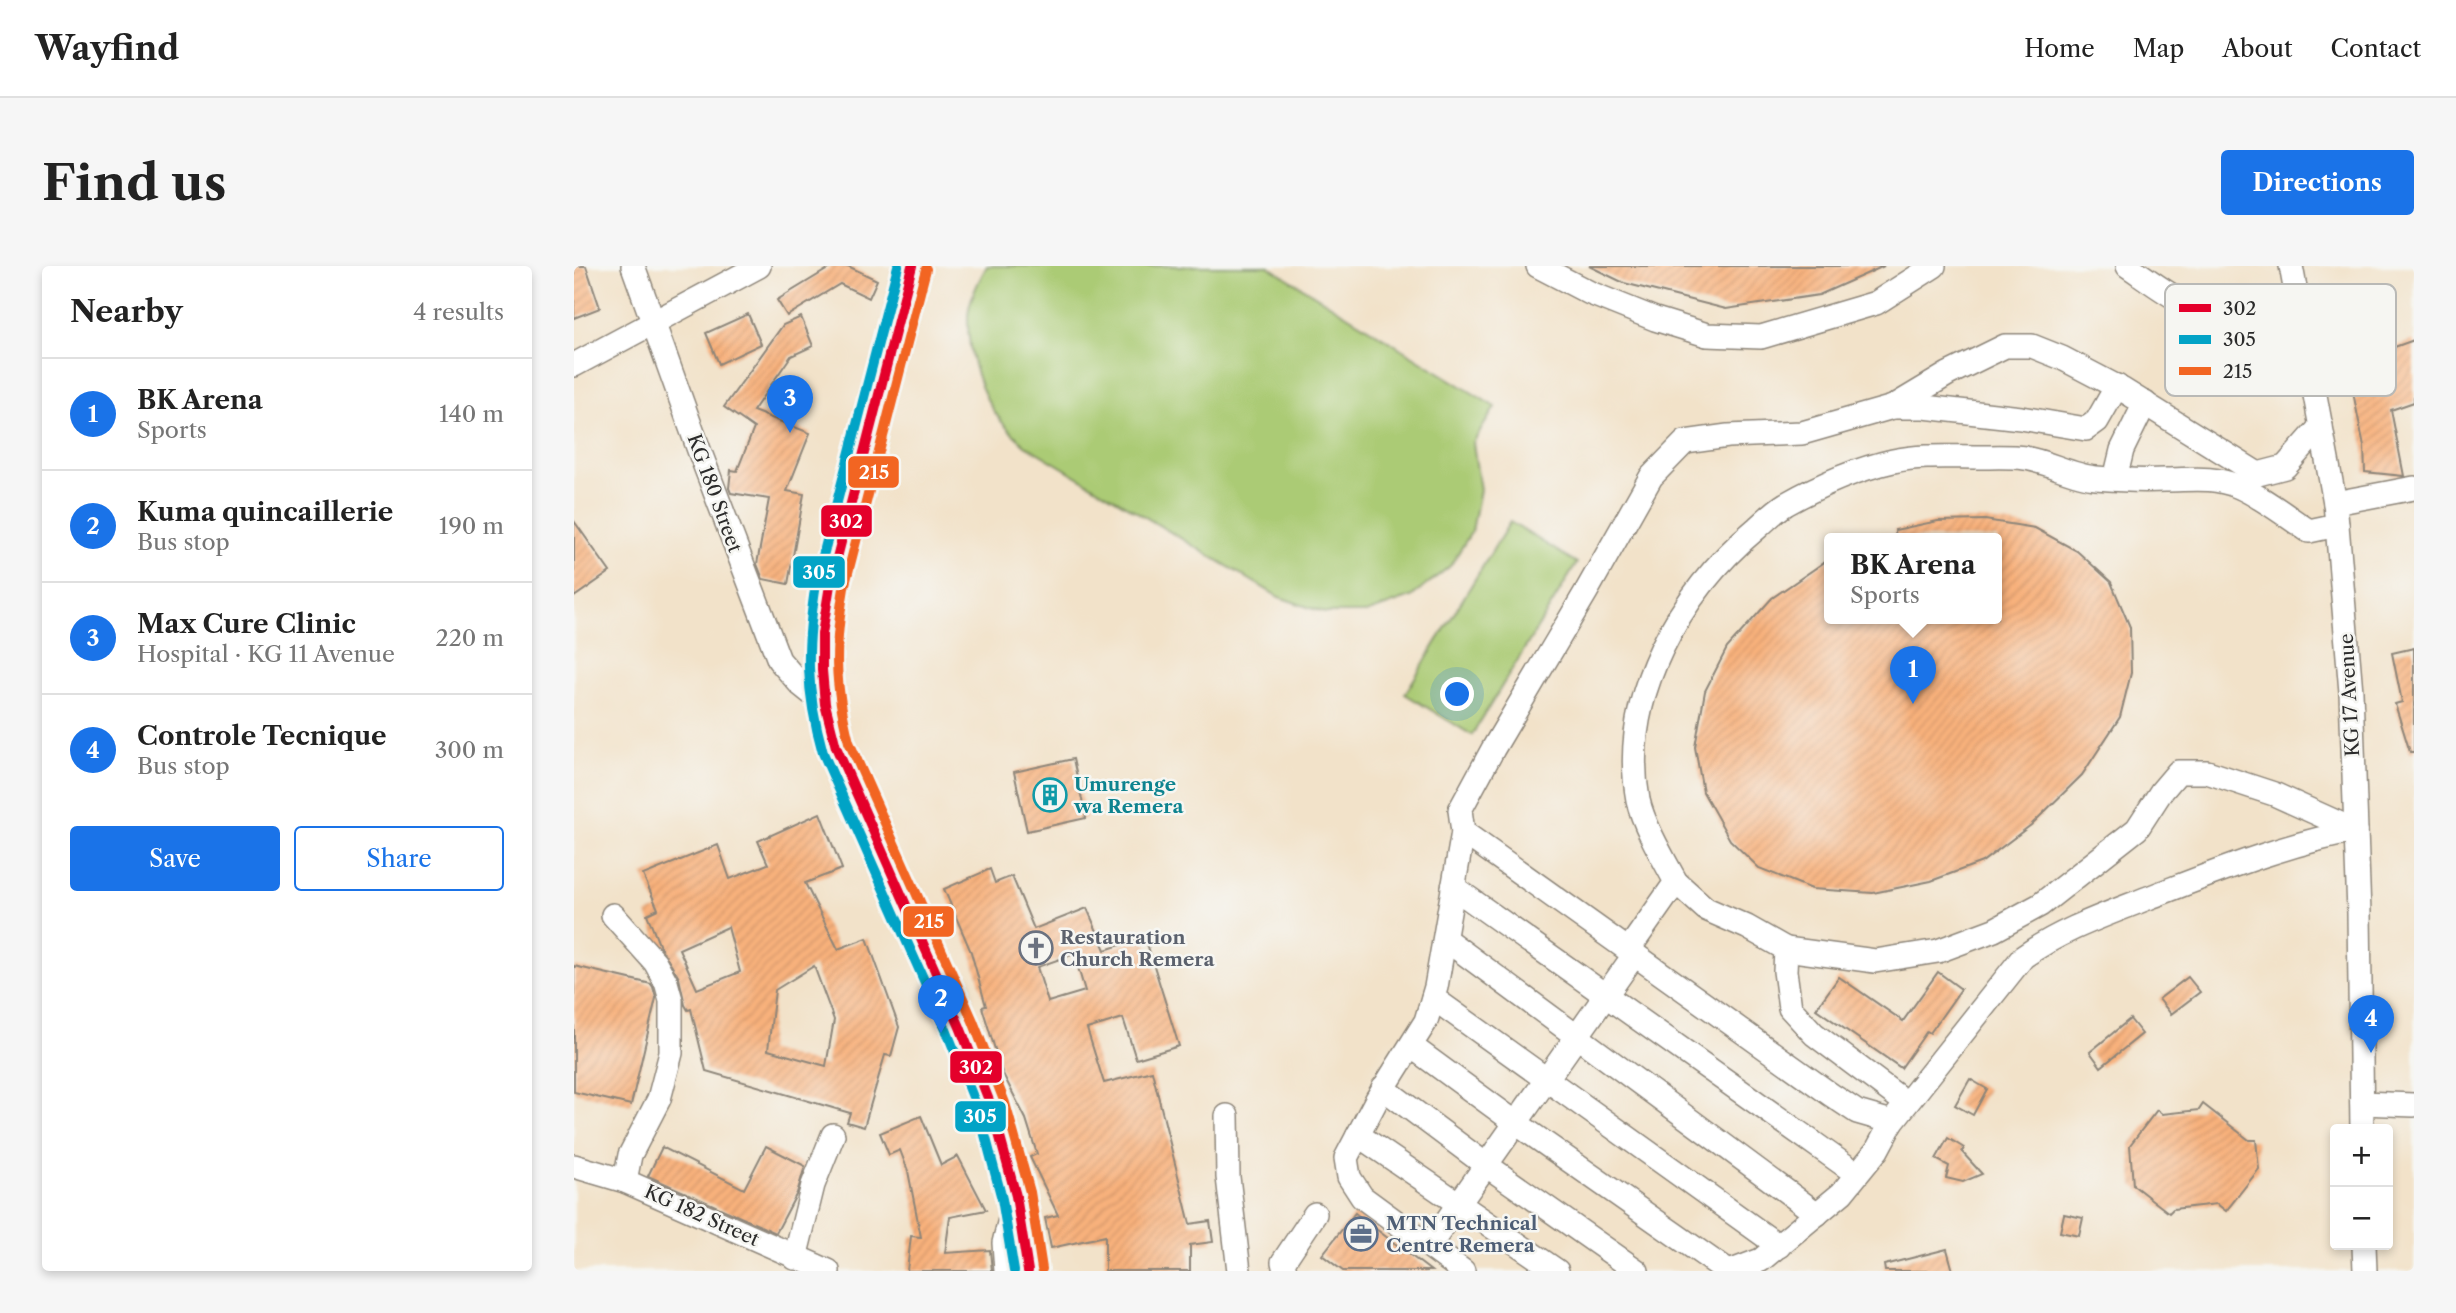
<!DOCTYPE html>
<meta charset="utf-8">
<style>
:root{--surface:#fff;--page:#f6f6f6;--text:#222;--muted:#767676;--line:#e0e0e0;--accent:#1a73e8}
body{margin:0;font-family:"Libre Caslon Text",serif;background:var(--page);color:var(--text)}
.controls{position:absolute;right:21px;bottom:21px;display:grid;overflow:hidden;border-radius:7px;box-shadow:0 4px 10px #0003}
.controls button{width:63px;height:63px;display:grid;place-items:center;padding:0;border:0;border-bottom:2px solid var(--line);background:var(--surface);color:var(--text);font:35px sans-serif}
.you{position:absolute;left:884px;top:429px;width:24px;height:24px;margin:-18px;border:5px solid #fff;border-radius:50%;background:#1a73e8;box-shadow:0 0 0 10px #1a73e833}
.badge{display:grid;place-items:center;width:46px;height:46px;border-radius:50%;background:var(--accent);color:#fff;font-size:23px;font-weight:700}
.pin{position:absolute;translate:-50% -58px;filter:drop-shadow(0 2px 4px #0008)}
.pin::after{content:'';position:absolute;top:37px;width:24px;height:21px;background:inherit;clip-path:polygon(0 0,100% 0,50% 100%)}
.popup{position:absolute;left:1250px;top:267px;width:178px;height:91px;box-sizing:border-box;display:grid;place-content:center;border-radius:7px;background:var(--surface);filter:drop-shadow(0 2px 5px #0005);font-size:23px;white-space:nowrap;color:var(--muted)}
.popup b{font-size:26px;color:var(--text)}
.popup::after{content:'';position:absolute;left:50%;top:100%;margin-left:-14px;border:14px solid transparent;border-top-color:var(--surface)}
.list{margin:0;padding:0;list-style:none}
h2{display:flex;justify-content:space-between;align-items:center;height:91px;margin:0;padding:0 28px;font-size:30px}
h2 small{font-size:23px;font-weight:400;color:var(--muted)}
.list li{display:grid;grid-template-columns:46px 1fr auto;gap:21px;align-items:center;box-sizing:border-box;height:112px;padding:0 28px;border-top:2px solid var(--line)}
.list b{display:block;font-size:26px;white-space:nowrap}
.list p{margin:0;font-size:23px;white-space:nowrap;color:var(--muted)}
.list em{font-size:23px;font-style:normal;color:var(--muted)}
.actions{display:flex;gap:14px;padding:21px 28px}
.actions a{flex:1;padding:16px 0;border:2px solid var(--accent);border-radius:7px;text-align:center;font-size:24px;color:var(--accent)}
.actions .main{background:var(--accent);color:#fff}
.map{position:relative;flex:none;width:1840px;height:1005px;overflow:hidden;border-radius:7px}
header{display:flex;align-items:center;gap:42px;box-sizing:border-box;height:98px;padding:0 35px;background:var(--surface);border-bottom:2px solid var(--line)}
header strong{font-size:33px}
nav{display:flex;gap:38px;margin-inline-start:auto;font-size:24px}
.intro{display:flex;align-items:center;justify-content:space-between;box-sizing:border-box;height:168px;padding:0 42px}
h1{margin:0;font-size:49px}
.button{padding:18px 32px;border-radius:7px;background:var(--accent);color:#fff;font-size:24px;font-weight:700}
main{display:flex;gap:42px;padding:0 42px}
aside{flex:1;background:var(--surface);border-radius:7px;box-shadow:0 4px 10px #0003}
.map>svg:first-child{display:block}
.green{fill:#abcb74;stroke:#6b7b50;stroke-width:2}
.building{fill:url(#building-hatch);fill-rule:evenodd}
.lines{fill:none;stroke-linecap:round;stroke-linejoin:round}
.minor-casing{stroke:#8e867a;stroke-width:26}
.major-casing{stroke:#8e867a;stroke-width:33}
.minor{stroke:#fff;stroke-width:23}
.major{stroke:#fff;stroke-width:30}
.bus-1-casing{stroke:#f6f6f2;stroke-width:16}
.bus-2-casing{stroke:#f6f6f2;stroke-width:16}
.bus-3-casing{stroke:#f6f6f2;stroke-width:16}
.bus-1{stroke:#e4002b;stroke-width:10}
.bus-2{stroke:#02a3c6;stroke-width:10}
.bus-3{stroke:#f26522;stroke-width:10}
.labels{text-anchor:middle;stroke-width:5;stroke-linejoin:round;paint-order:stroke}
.street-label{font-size:19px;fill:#2b2b2b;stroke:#f6f6f2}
.culture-label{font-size:19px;font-weight:bold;fill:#0d838f;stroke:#f6f6f2;text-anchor:start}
.worship-label{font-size:19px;font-weight:bold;fill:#5b616d;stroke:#f6f6f2;text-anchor:start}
.service-label{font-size:19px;font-weight:bold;fill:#4e5e75;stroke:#f6f6f2;text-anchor:start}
.key{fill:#f6f6f2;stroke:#b9b9b6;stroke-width:2}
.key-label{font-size:19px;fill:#2b2b2b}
.line-badge{stroke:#f6f6f2;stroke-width:2.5}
.badge-label{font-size:19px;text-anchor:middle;font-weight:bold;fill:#fff}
</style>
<header>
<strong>Wayfind</strong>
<nav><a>Home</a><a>Map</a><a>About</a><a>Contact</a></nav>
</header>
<div class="intro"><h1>Find us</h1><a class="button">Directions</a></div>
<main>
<aside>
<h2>Nearby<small>4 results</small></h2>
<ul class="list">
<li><span class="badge">1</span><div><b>BK Arena</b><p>Sports</p></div><em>140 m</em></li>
<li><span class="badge">2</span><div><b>Kuma quincaillerie</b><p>Bus stop</p></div><em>190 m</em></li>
<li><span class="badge">3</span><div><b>Max Cure Clinic</b><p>Hospital · KG 11 Avenue</p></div><em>220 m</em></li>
<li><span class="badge">4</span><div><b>Controle Tecnique</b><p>Bus stop</p></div><em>300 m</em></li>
</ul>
<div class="actions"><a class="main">Save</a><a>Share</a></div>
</aside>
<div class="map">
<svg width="1840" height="1005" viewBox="0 0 1840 1005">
<defs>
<pattern id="building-hatch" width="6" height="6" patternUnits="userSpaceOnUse" patternTransform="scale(1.75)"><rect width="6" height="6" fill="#f8b17c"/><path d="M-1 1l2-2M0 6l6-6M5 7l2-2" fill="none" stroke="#d5986b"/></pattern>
</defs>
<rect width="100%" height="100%" fill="#f6f6f2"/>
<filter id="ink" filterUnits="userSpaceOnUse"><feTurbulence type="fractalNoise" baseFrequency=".0143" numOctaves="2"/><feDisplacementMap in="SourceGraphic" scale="14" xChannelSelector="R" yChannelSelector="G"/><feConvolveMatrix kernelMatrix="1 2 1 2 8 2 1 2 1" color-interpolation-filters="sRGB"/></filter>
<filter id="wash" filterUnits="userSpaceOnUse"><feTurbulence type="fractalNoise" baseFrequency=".00686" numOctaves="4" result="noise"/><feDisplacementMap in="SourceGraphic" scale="28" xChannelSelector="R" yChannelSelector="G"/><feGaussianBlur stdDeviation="1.57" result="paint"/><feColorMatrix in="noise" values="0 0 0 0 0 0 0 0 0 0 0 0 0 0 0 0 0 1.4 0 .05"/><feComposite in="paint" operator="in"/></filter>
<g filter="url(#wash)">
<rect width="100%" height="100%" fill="#f2e2c9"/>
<!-- green -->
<g class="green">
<path d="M 413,0 L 694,0 L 921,141 L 899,177 L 906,224 L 898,265 L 876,300 L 837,331 L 792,347 L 751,347 L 705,331 L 451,179 C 443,171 434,164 428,156 C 405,129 393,85 394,50 C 395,33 405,14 413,0 Z"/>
<polygon points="936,256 1003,297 898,469 831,428"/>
</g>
<g id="blocks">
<!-- building -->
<g class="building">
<polygon points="0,0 12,0 26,42 0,52"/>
<polygon points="259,0 274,0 303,14 295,32 266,18 213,50 203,34"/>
<polygon points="1015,0 1310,0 1245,29 1152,43 1050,17"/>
<polygon points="174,48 187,78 145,98 132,67"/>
<polygon points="227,51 239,80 217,90 179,145 236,167 213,225 230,228 214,318 189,313 183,298 195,233 157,227 155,222 157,204 163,205 180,162 150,141 209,59"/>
<polygon points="1840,74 1840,136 1817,144 1830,210 1791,206 1790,180 1772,92 1815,83"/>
<polygon points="1411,254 1461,262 1503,285 1537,316 1556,361 1557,407 1546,451 1508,509 1457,559 1408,596 1357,615 1299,627 1238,623 1185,602 1156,574 1129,526 1121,481 1131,425 1153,382 1198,332 1255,293 1255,352 1423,352 1423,272 1322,272 1321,264 1364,255"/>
<polygon points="0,255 36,306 0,331"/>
<polygon points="1840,382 1840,486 1836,486 1821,438 1828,436 1818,387"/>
<polygon points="499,493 512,552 453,565 440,506"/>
<path d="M 246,547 L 268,603 L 231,617 L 264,683 L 293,672 L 325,761 L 317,790 L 311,789 L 290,861 L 273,856 L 276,847 L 132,805 L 117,743 L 114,744 L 111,739 L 105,712 L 86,681 L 73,648 L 84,643 L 69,609 L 144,579 L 156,613 L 194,598 L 184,575 ZM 154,661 L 166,706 L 123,723 L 105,683 ZM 240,700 L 260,754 L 252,800 L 194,784 L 201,724 Z"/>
<path d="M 416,603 L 421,617 L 438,610 L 460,663 L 513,642 L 531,684 L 571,671 L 605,780 L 562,793 L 549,752 L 513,763 L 530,817 L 578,805 L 616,958 L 636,955 L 639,976 L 616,979 L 616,1005 L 531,1005 L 531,970 L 477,982 L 471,952 L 484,949 L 456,891 L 463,888 L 452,853 L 428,806 L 408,741 L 412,740 L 397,686 L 370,623 ZM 500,688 L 511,725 L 474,736 L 463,701 Z"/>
<polygon points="0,700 77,718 79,721 82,732 57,839 0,826"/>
<polygon points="1364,706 1387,723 1356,767 1353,765 1327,802 1242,743 1265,711 1329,755"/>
<polygon points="1614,711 1626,726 1597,748 1585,733"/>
<polygon points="1556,753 1568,768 1527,801 1516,786"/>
<polygon points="1396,813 1413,823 1399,849 1381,839"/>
<polygon points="1629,838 1675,874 1682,874 1685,903 1652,945 1643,938 1599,943 1595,947 1559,919 1556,879 1583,844 1588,848 1625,844"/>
<polygon points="347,850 367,899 384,890 412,944 376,951 371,987 416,984 418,1005 333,1005 337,970 347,971 334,905 326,884 315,889 306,867"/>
<polygon points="1374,872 1390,882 1388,886 1408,908 1389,916 1372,912 1375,900 1362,893"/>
<polygon points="192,880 231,900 223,927 202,967 74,910 88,881 170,923"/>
<polygon points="781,947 857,1005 769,1005 748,989"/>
<polygon points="1490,948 1509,952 1505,970 1486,966"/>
<polygon points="1373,983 1379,1005 1311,1005 1310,999"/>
</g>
</g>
</g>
<g filter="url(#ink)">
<use href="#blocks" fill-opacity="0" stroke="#8e867a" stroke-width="2"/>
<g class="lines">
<defs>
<g id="minor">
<polyline points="59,0 125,184 205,394 226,418 251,438"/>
<polyline points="964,0 1016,27 1081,53 1133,69 1187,71 1302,37 1360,0"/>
<path d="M 1554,0 C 1588,23 1632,60 1677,52 C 1693,49 1709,43 1724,38"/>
<polyline points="1717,0 1761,237 1763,259 1777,426 1785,647 1788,863"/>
<polyline points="0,99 185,0"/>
<polyline points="1319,141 1350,141 1447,152 1512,163 1523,155 1543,120"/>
<path d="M 1747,160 L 1711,201 L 1684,208 L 1549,124 L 1488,92 L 1458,80 L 1431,80 L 1374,108 L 1319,141 L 1228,167 L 1154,170 L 1111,176 L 1077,211 L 1012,326 L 919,483 L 886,544 L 889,566 L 1256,828 L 1283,846 L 1318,856 L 1449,691 C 1487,664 1531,649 1574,632 C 1642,606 1710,578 1782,565"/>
<polyline points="1541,213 1548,184 1571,137"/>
<polyline points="1761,237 1840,222"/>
<polyline points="889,566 862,721 852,755 803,833 772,892 775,911 788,931 889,1005"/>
<polyline points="1102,616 1132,643 1173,661 1212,683 1211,705 1216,742 1240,768 1332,837"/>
<polyline points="879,621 1283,908"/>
<polyline points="39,649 81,696 92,716 97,734 97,787 85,833 56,889 51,915"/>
<polyline points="871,673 1243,948"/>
<path d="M 1055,683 L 1102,616 C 1090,594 1069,558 1064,534 C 1045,431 1106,326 1183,262 C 1192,254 1202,244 1212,238 C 1244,220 1283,203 1319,195 C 1347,189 1375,191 1404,191 C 1419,191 1436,190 1451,192 C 1475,196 1498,210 1522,212 C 1545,214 1568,215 1591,214 C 1617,214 1638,210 1663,220 C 1684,228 1715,252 1735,265 L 1763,259"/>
<polyline points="1212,683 1301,695 1364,685 1420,664 1466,639 1563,563 1587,526 1604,506 1633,506 1700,528 1782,565"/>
<polyline points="859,732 1205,980"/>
<polyline points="837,780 942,857 1153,1005"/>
<polyline points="809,822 912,899 1063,1005"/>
<polyline points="1788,837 1840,839"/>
<polyline points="653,850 654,911 665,1005"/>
<polyline points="784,869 983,1005"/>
<polyline points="0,900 51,915 254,1005"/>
<polyline points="1790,979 1791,1005"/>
<polyline points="855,980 1061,688"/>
<polyline points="221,992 239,919 259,869"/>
<polyline points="432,1005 430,977 440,937"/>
<polyline points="711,1005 709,996 741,948"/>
<polyline points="1158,1005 1187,994 1268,927 1303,884 1318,856"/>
</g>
<polyline id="major" points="338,0 256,319 248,368 248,404 251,438 262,481 386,761 418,842 442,930 454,1005"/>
</defs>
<!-- minor casing -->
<use href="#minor" class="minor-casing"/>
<!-- major casing -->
<use href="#major" class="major-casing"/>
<!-- minor -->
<use href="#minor" class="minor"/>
<!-- major -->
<use href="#major" class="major"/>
<defs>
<polyline id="bus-1" points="338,0 256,319 248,368 248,404 251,438 262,481 386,761 418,842 442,930 454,1005"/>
<path id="bus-2" d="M 324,0 L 242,317 C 232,381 231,423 249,487 L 373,766 L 405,846 L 428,933 L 440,1005"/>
<path id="bus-3" d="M 352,3 L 270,322 C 260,383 260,416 275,476 L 399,755 L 431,837 L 456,926 L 468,1003"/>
</defs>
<!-- bus-1 casing -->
<use href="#bus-1" class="bus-1-casing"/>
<!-- bus-2 casing -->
<use href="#bus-2" class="bus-2-casing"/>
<!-- bus-3 casing -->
<use href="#bus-3" class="bus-3-casing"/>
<!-- bus-1 -->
<use href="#bus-1" class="bus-1"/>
<!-- bus-2 -->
<use href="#bus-2" class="bus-2"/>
<!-- bus-3 -->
<use href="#bus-3" class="bus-3"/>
</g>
</g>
<!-- icons -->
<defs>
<symbol id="building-ring" viewBox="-11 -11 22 22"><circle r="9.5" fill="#f6f6f2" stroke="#0f9aa8" stroke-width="1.5"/><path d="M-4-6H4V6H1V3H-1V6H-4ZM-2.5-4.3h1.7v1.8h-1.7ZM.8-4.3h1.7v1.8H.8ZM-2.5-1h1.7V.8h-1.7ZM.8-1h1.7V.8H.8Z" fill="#0f9aa8"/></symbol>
<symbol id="church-ring" viewBox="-11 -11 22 22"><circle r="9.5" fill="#f6f6f2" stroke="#6b7280" stroke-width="1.5"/><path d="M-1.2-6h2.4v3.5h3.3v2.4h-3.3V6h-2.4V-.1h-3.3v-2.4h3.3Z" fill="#6b7280"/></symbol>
<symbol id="office-ring" viewBox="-11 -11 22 22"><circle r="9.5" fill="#f6f6f2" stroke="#5c6f8a" stroke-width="1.5"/><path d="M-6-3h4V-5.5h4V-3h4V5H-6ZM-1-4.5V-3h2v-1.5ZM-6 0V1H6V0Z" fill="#5c6f8a"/></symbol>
</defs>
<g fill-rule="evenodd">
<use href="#building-ring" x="457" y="510" width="38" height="38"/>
<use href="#church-ring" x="443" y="663" width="38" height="38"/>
<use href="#office-ring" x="768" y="949" width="38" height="38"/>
</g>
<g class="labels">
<!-- street labels -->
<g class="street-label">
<text transform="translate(141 227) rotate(70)" y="7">KG 180 Street</text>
<text transform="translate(1775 429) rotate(-93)" y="7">KG 17 Avenue</text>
<text transform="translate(128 949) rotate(24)" y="7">KG 182 Street</text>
</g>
<!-- culture labels -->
<g class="culture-label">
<text x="500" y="525">Umurenge<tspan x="500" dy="22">wa Remera</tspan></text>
</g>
<!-- worship labels -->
<g class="worship-label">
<text x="486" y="678">Restauration<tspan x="486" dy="22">Church Remera</tspan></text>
</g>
<!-- service labels -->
<g class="service-label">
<text x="812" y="964">MTN Technical<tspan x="812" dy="22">Centre Remera</tspan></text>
</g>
</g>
<!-- legend -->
<rect x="1591" y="18" width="231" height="112" rx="10" class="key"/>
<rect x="1605" y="38" width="32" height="8" fill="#e4002b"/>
<rect x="1605" y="69" width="32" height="9" fill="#02a3c6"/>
<rect x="1605" y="101" width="32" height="8" fill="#f26522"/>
<g class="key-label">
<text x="1649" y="49">302</text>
<text x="1649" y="80">305</text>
<text x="1649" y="112">215</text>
</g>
<g class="line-badge">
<rect x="273" y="189" width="53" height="34" rx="7" fill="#f26522"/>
<rect x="246" y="238" width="53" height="34" rx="7" fill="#e4002b"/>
<rect x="218" y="289" width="54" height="34" rx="7" fill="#02a3c6"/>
<rect x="328" y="639" width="53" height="33" rx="7" fill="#f26522"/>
<rect x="375" y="784" width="54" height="34" rx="7" fill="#e4002b"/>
<rect x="380" y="834" width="53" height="33" rx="7" fill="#02a3c6"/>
</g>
<g class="badge-label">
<text x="300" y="213">215</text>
<text x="272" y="262">302</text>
<text x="245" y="313">305</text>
<text x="355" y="662">215</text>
<text x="402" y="808">302</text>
<text x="406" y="857">305</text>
</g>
</svg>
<div class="controls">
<button>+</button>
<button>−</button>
</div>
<div class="you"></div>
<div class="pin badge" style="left:1339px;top:438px">1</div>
<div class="popup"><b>BK Arena</b>Sports</div>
<div class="pin badge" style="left:367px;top:767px">2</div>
<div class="pin badge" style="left:216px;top:167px">3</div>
<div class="pin badge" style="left:1797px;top:787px">4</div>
</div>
</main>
